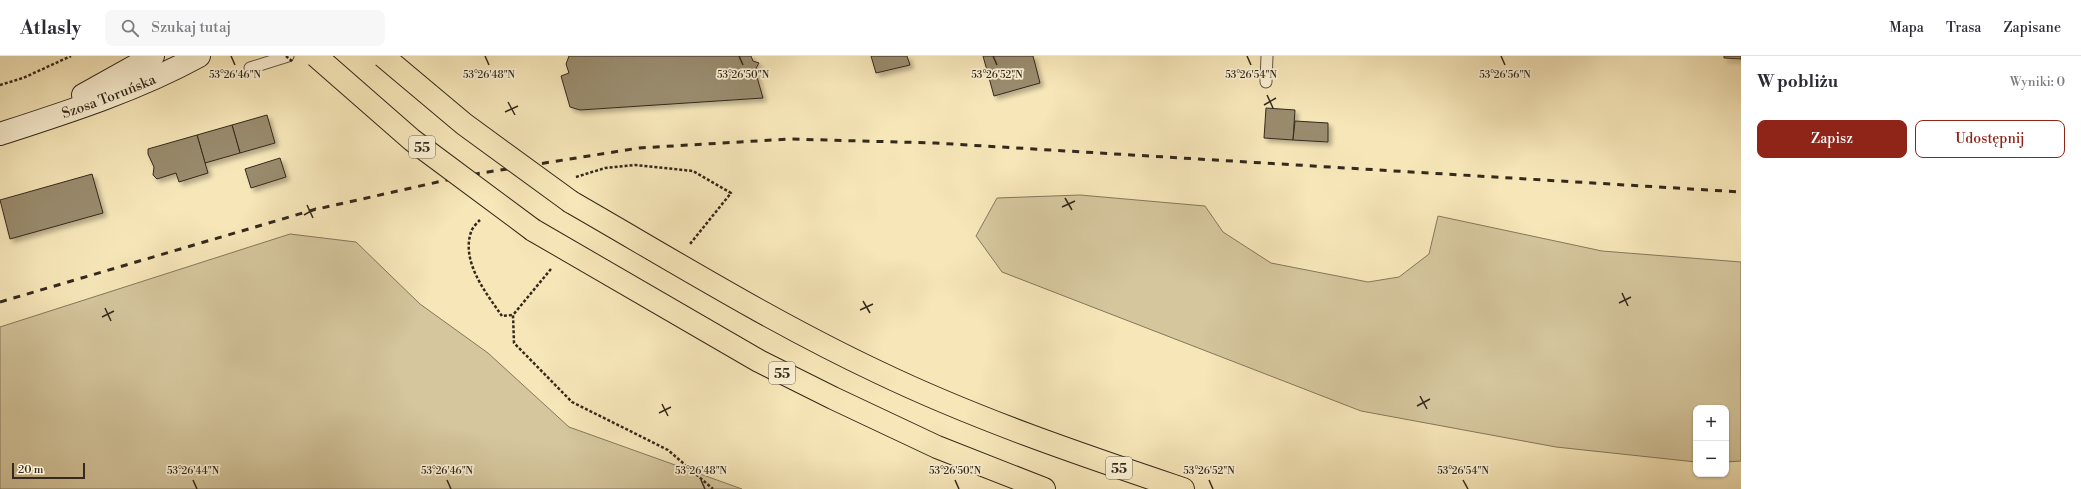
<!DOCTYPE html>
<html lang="pl">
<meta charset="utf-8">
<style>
:root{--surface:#fff;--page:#f7f7f7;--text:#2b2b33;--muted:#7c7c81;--line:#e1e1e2;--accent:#8f2418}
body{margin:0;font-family:"Libre Bodoni",serif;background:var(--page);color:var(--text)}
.controls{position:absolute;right:12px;bottom:12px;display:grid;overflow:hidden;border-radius:8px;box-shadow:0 1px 3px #0004}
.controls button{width:36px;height:36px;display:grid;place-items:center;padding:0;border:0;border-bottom:1px solid var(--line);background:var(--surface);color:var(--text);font:20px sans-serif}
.scale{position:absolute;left:12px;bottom:10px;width:73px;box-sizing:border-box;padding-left:4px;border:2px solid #34291c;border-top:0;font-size:11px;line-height:14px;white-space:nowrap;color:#34291c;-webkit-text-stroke:3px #f9efd1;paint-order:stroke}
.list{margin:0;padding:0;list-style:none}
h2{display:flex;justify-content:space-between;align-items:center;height:52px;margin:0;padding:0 16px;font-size:17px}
h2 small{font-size:13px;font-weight:400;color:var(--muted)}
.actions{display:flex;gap:8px;padding:12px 16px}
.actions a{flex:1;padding:9px 0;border:1px solid var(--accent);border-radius:8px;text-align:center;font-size:14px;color:var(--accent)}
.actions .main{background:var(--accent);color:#fff}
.icon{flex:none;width:22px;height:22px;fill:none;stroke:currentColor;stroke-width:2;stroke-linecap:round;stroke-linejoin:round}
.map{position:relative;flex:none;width:1741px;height:433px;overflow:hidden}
header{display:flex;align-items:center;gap:24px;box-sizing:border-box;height:56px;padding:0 20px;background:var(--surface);border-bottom:1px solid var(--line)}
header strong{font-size:19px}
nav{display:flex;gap:22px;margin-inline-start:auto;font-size:14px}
.search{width:280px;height:36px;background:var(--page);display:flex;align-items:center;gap:10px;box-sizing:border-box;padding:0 14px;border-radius:8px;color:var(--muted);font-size:15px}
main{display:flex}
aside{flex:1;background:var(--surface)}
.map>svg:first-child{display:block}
.green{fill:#d5c69d;stroke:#84785c}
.building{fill:#998b6d;stroke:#34291c;filter:url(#shadow)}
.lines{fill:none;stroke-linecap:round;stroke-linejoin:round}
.lane-casing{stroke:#645843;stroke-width:13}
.secondary-casing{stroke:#34291c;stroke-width:24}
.primary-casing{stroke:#34291c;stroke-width:24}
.path{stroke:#34291c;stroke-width:2.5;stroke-dasharray:3 2;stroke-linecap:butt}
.lane{stroke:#f9efd1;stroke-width:11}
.secondary{stroke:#f9efd1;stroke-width:22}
.primary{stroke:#f6e6b8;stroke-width:22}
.rail{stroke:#34291c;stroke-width:3;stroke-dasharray:7 7;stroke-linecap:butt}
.primary-bridge-casing{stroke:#34291c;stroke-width:24;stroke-linecap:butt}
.path-bridge{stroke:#34291c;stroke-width:2.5;stroke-dasharray:3 2;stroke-linecap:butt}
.primary-bridge{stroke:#f6e6b8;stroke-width:22}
.ticks{fill:none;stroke:#34291c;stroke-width:1.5}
.labels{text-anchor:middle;stroke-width:3.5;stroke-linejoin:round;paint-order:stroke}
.shield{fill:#f9efd1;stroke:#6f6452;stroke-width:1}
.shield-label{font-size:13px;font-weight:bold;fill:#34291c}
.street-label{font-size:14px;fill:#34291c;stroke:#f9efd1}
.ticks-label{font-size:10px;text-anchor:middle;fill:#34291c;stroke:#f9efd1;stroke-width:3.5;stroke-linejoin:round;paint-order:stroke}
</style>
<header>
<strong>Atlasly</strong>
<div class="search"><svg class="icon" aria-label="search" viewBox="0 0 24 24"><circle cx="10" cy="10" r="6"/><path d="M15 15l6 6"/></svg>Szukaj tutaj</div>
<nav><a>Mapa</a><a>Trasa</a><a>Zapisane</a></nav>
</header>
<main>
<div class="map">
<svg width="1741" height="433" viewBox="0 0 1741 433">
<defs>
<filter id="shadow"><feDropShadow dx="3.5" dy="3.5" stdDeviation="2" flood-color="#0004"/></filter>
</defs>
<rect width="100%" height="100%" fill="#f6e6b8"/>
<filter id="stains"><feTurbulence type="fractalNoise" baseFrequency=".005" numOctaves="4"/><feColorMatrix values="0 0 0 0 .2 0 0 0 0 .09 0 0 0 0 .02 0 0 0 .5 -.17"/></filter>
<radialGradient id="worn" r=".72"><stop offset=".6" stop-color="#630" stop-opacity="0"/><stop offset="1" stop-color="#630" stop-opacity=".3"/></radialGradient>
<!-- green -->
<g class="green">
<polygon points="1080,139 1205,150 1223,176 1271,207 1368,226 1399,221 1429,198 1438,160 1602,195 1741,206 1741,405 1726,406 1726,352 1696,352 1696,406 1556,391 1361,355 1002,216 976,180 997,142"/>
<polygon points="290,178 356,186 420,248 488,297 569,371 742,433 0,433 0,271"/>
</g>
<!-- building -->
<g class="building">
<polygon points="569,0 751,0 753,5 759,7 755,14 763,42 580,54 570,51 561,20 569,17 566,8"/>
<polygon points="871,0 907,0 910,9 876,17"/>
<polygon points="983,0 1033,0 1040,27 994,40"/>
<polygon points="1724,0 1741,0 1741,3 1724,2"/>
<polygon points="1266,52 1295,54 1293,84 1264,82"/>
<polygon points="267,59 275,87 240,97 232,69"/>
<polygon points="1295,65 1328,67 1328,86 1293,84"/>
<polygon points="232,69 240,97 205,107 197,79"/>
<polygon points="197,79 208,117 179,126 176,117 157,123 153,119 154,111 148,98 148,93"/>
<polygon points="280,102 286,121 251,132 245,113"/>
<polygon points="92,118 103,157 10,183 0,144"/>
</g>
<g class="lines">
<defs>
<g id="lane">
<polyline points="250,12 288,0"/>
<polyline points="1266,26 1267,0"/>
</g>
<g id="secondary">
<polyline points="83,39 153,0"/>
<path id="s1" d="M 0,78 C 68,56 137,34 199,0"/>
</g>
<g id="primary">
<path d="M 571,146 C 672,204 772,266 878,316 C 976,363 1079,398 1183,433"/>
<polyline points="533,174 759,305 833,342 937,391 1044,433"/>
</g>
</defs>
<!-- lane casing -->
<use href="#lane" class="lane-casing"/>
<!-- secondary casing -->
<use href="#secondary" class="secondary-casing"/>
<!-- primary casing -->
<use href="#primary" class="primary-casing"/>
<!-- path -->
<g class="path">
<polyline points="0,29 23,22 71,0"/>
<polyline points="576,121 605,112 635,109 693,115 731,137 690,188"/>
<path d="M 480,164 C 477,167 472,172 471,176 C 461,206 486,237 502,260 L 513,259"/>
<polyline points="551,213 513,259 514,287 572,346 668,394 713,433"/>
</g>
<!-- lane -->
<use href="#lane" class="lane"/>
<!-- secondary -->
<use href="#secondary" class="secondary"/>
<!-- primary -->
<use href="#primary" class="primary"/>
<!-- rail -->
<polyline class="rail" points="0,246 313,154 469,119 639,92 789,83 935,87 1741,136"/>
<defs>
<g id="primary-bridge">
<polyline points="316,0 412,84 533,174"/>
<polyline points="383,0 464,68 571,146"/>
</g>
</defs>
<!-- primary-bridge casing -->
<use href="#primary-bridge" class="primary-bridge-casing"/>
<!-- path-bridge -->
<polyline class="path-bridge" points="286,0 293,6"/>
<!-- primary-bridge -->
<use href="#primary-bridge" class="primary-bridge"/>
</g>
<!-- ticks -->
<path class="ticks" d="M 231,0 L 235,9M 485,0 L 489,9M 739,0 L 743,9M 993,0 L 997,9M 1247,0 L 1251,9M 1501,0 L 1505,9M 1267,39 L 1273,52M 508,46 L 515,59M 1264,49 L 1276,42M 505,56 L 518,50M 1065,142 L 1072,154M 307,149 L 313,162M 1062,151 L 1075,145M 304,159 L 316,152M 1622,237 L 1628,250M 863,245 L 870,257M 1619,247 L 1631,241M 105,252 L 111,265M 860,254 L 873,248M 102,261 L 114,255M 1420,340 L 1427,353M 662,348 L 668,360M 1417,350 L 1430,343M 659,357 L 671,351M 193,424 L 197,433M 447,424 L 451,433M 701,424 L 705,433M 955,424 L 959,433M 1209,424 L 1213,433M 1463,424 L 1468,433"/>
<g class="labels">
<!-- shield labels -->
<g class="shield">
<rect x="409" y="80" width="26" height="22" rx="3"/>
<rect x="769" y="306" width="26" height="22" rx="3"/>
<rect x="1106" y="401" width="26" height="22" rx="3"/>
</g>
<g class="shield-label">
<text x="422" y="96">55</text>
<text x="782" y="322">55</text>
<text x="1119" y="417">55</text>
</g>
<!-- street labels -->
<g class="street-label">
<text dy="5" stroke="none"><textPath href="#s1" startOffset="115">Szosa Toruńska</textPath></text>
</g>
</g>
<g class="ticks-label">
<text x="235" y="22">53°26'46"N</text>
<text x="489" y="22">53°26'48"N</text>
<text x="743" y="22">53°26'50"N</text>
<text x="997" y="22">53°26'52"N</text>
<text x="1251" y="22">53°26'54"N</text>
<text x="1505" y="22">53°26'56"N</text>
<text x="193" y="418">53°26'44"N</text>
<text x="447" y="418">53°26'46"N</text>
<text x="701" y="418">53°26'48"N</text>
<text x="955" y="418">53°26'50"N</text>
<text x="1209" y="418">53°26'52"N</text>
<text x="1463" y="418">53°26'54"N</text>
</g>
<rect width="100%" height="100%" filter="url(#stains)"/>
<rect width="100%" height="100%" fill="url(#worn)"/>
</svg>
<div class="controls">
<button>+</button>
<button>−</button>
</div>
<div class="scale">20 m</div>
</div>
<aside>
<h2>W pobliżu<small>Wyniki: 0</small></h2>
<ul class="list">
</ul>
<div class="actions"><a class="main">Zapisz</a><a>Udostępnij</a></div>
</aside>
</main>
